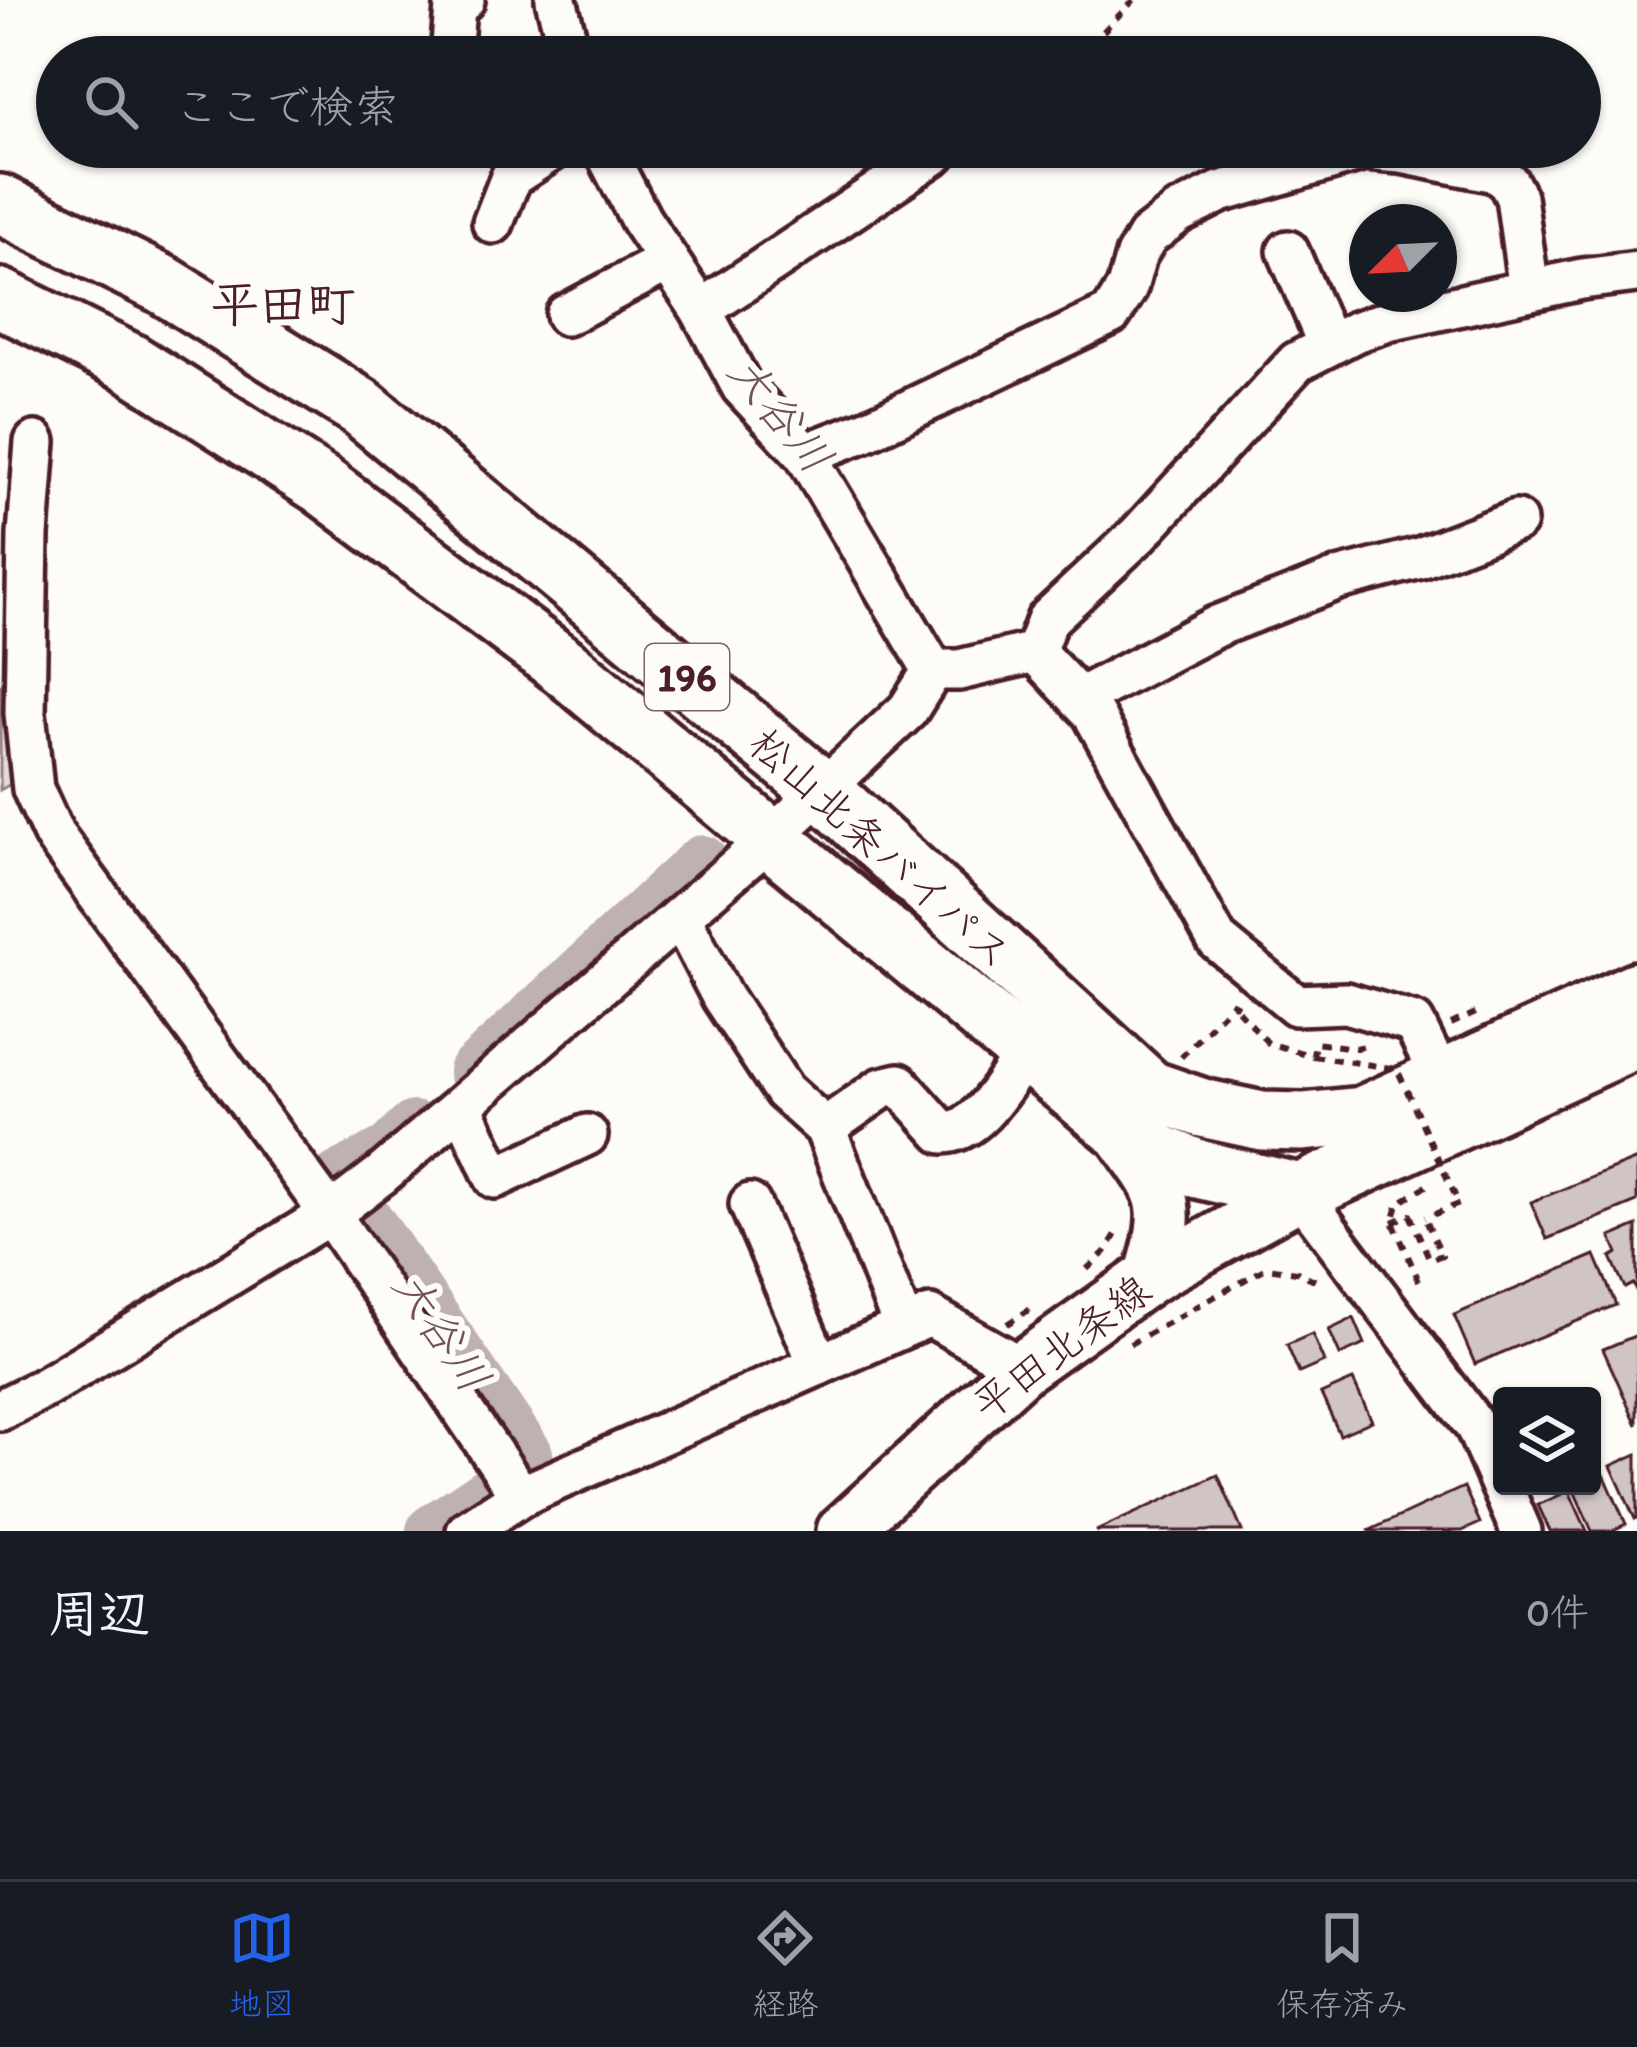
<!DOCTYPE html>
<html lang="ja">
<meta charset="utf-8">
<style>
:root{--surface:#171b24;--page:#20242c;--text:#f1f3f6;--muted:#9ea1a6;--line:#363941;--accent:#2563eb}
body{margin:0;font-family:Itim,"Klee One",sans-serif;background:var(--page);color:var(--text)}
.controls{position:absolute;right:36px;bottom:36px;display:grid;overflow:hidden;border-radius:12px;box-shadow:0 3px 9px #0004}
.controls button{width:108px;height:108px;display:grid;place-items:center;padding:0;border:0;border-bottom:3px solid var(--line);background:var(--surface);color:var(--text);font:60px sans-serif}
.compass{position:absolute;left:1349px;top:204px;width:108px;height:108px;border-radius:50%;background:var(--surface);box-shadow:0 3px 9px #0004;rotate:246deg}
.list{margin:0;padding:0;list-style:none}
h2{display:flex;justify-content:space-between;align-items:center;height:156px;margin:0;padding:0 48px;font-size:51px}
h2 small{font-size:39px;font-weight:400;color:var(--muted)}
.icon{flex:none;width:66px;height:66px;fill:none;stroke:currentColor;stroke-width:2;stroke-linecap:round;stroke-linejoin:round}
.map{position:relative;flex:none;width:1637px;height:1531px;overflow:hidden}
.search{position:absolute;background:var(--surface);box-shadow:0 3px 9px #0004;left:36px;right:36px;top:36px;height:132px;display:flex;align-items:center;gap:30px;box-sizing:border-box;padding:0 42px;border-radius:66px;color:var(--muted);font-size:45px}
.sheet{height:348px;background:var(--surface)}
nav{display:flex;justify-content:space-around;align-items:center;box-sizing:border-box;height:168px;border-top:3px solid var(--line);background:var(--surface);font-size:33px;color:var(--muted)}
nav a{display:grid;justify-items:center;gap:6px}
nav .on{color:var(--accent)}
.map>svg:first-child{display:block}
.forest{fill:url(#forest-firs);stroke:#967e82;stroke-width:3}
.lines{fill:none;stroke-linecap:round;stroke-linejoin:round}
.river{stroke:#c0b1b1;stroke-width:54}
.building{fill:#d0c5c4;stroke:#4a1f2b;stroke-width:3}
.minor-casing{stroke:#4a1f2b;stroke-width:48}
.major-casing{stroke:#4a1f2b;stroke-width:60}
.highway-casing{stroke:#4a1f2b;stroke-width:66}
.path{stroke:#4a1f2b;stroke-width:6;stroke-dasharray:9 9;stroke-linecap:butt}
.minor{stroke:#fdfcf7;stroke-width:39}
.major{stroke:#fdfcf7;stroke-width:51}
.highway{stroke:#fdfcf7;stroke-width:57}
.path-bridge{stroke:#4a1f2b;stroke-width:6;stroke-dasharray:9 9;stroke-linecap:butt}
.labels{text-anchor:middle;stroke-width:12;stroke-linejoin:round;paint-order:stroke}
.shield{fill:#fdfcf7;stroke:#806168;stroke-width:3}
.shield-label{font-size:39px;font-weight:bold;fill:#4a1f2b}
.street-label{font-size:42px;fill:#4a1f2b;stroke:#fdfcf7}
.water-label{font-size:45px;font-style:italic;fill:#73525a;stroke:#fdfcf7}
.quarter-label{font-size:48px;font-weight:bold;fill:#4a1f2b;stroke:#fdfcf7}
</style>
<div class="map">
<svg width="1637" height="1531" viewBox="0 0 1637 1531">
<defs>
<pattern id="forest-firs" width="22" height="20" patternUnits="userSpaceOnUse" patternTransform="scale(3)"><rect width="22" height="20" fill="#e3dcda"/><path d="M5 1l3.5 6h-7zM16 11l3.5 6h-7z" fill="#c4bcbb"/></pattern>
</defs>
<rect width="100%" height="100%" fill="#fdfcf7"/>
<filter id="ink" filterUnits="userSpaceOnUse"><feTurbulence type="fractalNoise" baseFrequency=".00833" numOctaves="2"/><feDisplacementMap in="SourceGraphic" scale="24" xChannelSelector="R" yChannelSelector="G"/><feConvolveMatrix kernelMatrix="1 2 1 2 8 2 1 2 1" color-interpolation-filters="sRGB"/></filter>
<g filter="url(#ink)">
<!-- forest -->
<polygon class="forest" points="0,684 9,706 16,781 0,790"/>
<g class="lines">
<!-- river -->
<g class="river">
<polyline points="475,1072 702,862"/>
<polyline points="338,1179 390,1151 414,1128"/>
<polyline points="358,1208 526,1454"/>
<polyline points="433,1531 493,1491"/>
</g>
</g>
<!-- building -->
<g class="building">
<polygon points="1637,1159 1637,1202 1547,1239 1531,1202"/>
<polygon points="1637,1226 1637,1292 1633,1284 1625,1288 1611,1257 1618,1253 1611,1237"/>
<polygon points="1595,1255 1616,1305 1475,1364 1454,1315"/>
<polygon points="1354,1318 1365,1344 1340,1355 1329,1330"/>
<polygon points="1312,1334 1324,1362 1299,1373 1287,1345"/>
<polygon points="1637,1335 1637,1425 1603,1349"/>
<polygon points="1353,1380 1372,1421 1340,1435 1321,1394"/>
<polygon points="1637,1454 1637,1518 1635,1519 1611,1466"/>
<polygon points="1602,1470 1626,1524 1611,1531 1592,1531 1572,1486 1592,1486 1592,1475"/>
<polygon points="1218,1475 1242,1531 1096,1531"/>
<polygon points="1464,1487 1480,1523 1462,1531 1368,1531"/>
<polygon points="1569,1491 1587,1531 1550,1531 1538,1505"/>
</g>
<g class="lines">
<defs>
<g id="minor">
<polyline points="556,0 571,57"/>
<polyline points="451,57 455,7 464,0"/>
<polyline points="603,147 641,220 701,310 742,387 805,454 933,670 959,670 1035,652 1092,712 1217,940 1296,1005 1346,1003 1414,1023 1441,1079"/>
<polyline points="493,223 511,177 557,147"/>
<polyline points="1288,251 1328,344"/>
<polyline points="701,310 936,153"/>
<polyline points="566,315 668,261"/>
<polyline points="35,442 28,535 25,713 33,789 54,835 330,1214 521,1496"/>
<polyline points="805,454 865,431 1111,314 1127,288 1136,256 1147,237 1178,213 1220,192 1365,150 1401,153 1495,172 1508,182 1516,197 1529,290"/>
<polyline points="1035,652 1047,620 1139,534 1297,362 1355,332 1388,321 1582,279 1637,272"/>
<polyline points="1080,698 1217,626 1338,579 1420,558 1516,521"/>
<polyline points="681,918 722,997 784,1091 825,1128 904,1327"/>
<polyline points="462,1106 495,1178 587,1135"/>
<path d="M 825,1128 L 882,1088 L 899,1084 L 943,1133 C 981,1132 1006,1080 1027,1052"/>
<polyline points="1300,1193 1476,1427 1521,1531"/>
<polyline points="750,1204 819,1365"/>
<polyline points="0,1410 46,1387 330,1214 381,1175 772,837 908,710 933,670"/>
<polyline points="467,1531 521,1496 930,1316 1022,1368"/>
</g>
<g id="major">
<path d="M 1116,1126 C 1162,1193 1176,1195 1151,1276"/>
<polyline points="843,1531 1022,1368 1151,1276 1300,1193"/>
</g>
<g id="highway">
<polyline points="0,204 164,285 362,408 822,790 1150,1090 1202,1108 1262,1121 1303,1122 1362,1116 1637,991"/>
<polyline points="0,298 129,362 322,485 562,665 1116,1126 1160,1154 1198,1169 1300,1193 1637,1038"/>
</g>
</defs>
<!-- minor casing -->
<use href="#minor" class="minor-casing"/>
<!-- major casing -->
<use href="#major" class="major-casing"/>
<!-- highway casing -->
<use href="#highway" class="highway-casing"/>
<!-- path -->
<g class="path">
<polyline points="1078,57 1134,0"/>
<polyline points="1238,1010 1268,1043 1313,1056 1315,1043 1356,1048 1365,1046"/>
<polyline points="1451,1024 1478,1012"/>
<polyline points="1181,1057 1232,1003 1245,1010"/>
<polyline points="1393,1222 1410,1215 1430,1260 1442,1255 1425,1218"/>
<polyline points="1087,1269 1106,1251 1119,1229"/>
<polyline points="1419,1281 1393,1222 1398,1204 1426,1186"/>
<polyline points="1007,1324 1032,1308"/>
<polyline points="1130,1344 1266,1268 1297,1272 1323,1284"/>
</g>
<!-- minor -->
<use href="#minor" class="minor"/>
<!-- major -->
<use href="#major" class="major"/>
<!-- highway -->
<use href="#highway" class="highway"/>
<!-- path-bridge -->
<polyline class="path-bridge" points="1313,1056 1397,1069 1459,1204 1425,1218"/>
</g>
</g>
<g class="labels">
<!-- shield labels -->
<rect class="shield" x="645" y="644" width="84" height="66" rx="9"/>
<g class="shield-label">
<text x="687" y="691">196</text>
</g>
<!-- street labels -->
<g class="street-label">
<text transform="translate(881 848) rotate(42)" y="15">松山北条バイパス</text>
<text transform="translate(1061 1347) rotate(-37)" y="15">平田北条線</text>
</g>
<!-- water labels -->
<g class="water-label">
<text transform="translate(781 414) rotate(51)" y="16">大谷川</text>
<text transform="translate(442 1331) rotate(56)" y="16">大谷川</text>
</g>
<!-- quarter labels -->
<g class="quarter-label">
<text x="283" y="321">平田町</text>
</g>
</g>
</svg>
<div class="controls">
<button><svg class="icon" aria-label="layers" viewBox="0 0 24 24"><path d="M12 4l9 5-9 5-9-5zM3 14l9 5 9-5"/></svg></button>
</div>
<svg class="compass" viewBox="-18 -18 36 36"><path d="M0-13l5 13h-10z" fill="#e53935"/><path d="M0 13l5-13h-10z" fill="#9ea1a6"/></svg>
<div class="search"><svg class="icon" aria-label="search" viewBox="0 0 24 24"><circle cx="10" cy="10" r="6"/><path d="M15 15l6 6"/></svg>ここで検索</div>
</div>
<section class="sheet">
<h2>周辺<small>0件</small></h2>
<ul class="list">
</ul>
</section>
<nav>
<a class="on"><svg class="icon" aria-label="map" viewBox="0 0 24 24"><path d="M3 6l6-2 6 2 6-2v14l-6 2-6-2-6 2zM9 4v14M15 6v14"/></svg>地図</a>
<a><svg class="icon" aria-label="directions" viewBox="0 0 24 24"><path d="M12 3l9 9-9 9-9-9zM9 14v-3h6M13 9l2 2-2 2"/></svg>経路</a>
<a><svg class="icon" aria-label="saved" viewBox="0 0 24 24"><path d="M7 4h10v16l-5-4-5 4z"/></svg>保存済み</a>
</nav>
